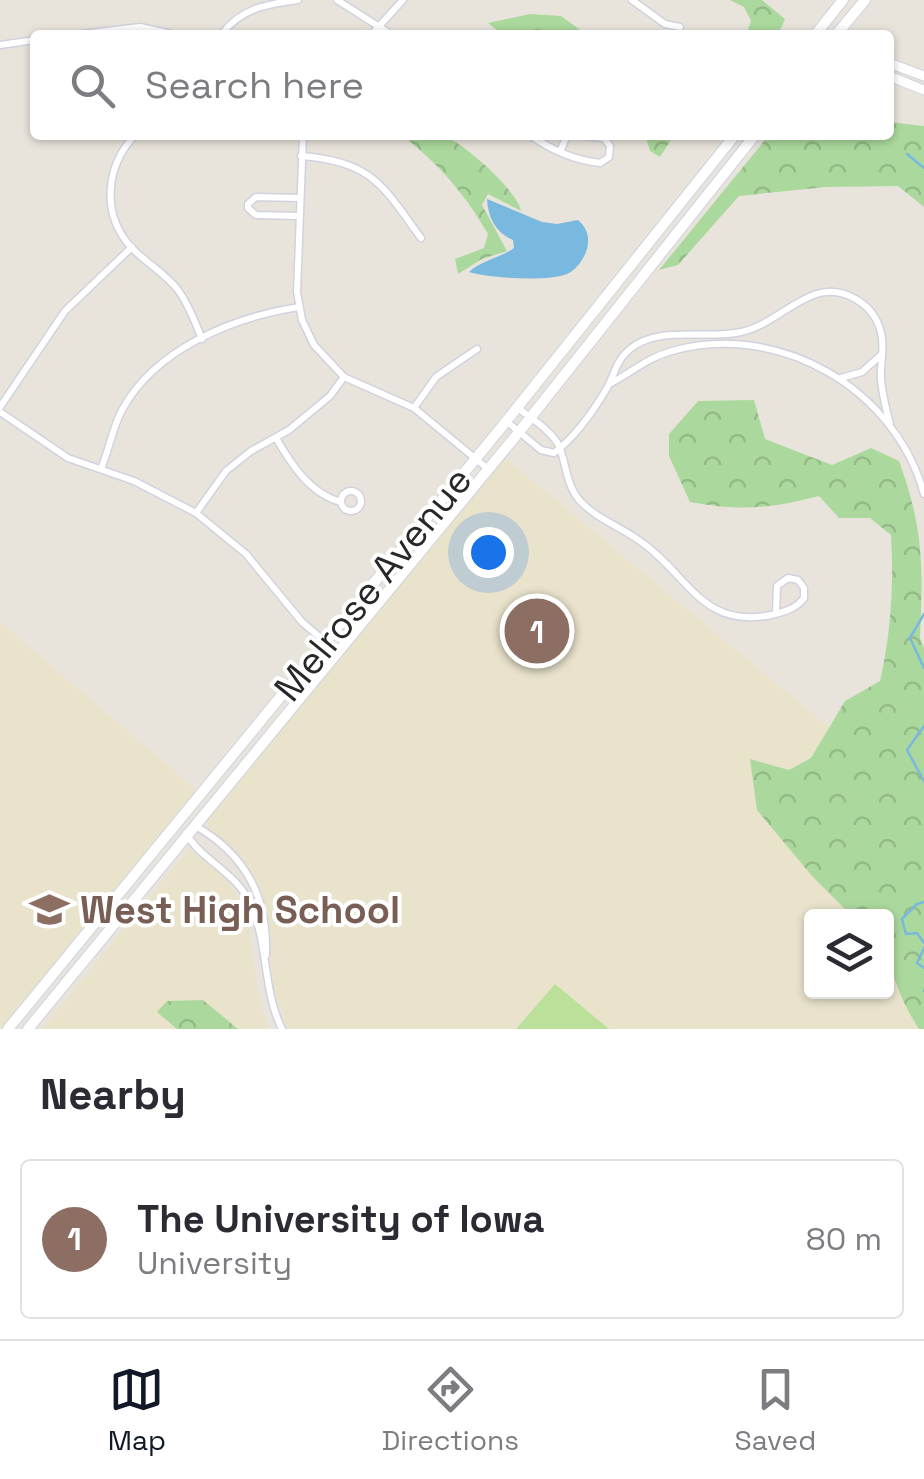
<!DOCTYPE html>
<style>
:root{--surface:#fff;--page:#f2f2f3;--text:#2b2b33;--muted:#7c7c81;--line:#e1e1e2;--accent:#111827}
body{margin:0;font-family:"Space Grotesk",sans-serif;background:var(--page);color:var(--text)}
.controls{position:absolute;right:30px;bottom:30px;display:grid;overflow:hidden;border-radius:10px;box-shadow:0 2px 8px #0004}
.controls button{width:90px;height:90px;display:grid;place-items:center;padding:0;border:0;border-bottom:2px solid var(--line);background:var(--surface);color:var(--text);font:50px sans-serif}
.you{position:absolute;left:488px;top:552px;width:35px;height:35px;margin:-25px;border:8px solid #fff;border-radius:50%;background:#1a73e8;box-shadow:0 0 0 15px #1a73e833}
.badge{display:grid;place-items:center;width:65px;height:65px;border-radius:50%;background:var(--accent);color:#fff;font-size:32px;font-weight:700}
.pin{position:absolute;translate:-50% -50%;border:5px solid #fff;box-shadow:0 2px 10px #0006}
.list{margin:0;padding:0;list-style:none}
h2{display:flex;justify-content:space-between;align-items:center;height:130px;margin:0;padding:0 40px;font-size:42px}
h2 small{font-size:32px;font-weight:400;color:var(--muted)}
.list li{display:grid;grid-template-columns:65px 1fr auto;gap:30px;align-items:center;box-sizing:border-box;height:160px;margin:0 20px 20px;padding:0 20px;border:2px solid var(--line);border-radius:10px}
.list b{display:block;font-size:38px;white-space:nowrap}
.list p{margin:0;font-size:32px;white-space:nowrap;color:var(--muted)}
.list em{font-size:32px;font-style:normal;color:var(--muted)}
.icon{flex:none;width:55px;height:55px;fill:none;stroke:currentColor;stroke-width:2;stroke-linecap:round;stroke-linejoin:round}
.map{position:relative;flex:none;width:924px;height:1029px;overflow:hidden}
.search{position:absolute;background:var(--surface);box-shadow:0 2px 8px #0004;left:30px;right:30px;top:30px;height:110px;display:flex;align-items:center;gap:25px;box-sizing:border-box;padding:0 35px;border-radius:10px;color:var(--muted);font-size:38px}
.sheet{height:310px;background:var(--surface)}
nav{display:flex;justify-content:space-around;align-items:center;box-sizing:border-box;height:140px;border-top:2px solid var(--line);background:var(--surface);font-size:28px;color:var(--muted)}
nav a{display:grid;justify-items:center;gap:5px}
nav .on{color:var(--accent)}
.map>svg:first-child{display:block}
.education{fill:#e9e3cc;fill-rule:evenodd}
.forest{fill:url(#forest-crowns)}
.pitch{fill:#bae09a}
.water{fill:#79b8df}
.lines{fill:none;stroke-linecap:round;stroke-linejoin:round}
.stream{stroke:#79b8df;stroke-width:2.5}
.minor-casing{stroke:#d0d2df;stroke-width:9}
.tertiary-casing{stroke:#d0d2df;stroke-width:11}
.secondary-casing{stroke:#d0d2df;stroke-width:12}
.minor{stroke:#fff;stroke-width:6}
.tertiary{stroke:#fff;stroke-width:9}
.secondary{stroke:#fff;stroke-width:10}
.labels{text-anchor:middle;stroke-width:8;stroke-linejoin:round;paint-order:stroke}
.street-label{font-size:38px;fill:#282828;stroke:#fff}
.education-label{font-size:38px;font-weight:bold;fill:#785e54;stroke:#fff;text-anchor:start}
</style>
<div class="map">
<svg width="924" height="1029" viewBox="0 0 924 1029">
<defs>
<pattern id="forest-crowns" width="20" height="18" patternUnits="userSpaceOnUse" patternTransform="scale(2.5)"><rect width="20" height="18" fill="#abd99d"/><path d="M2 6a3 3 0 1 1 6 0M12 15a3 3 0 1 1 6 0" fill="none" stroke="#93ba87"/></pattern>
</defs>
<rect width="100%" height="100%" fill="#e9e4db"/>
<!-- education -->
<g class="education">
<path d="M 503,456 L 924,806 L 924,1029 L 288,1029 L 273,986 L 266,915 L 256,882 L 231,850 L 209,831 L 206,819 ZM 812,916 L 886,916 L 886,992 L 812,992 Z"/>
<polygon points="0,622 198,791 2,1029 0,1029"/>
<polygon points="189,849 222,873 236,894 248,925 260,1003 269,1029 42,1029"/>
</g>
<!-- forest -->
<g class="forest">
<polygon points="730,0 762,0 785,19 778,35 746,35 751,21 744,7"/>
<polygon points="530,14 561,16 583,32 635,35 503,35 488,23"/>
<polygon points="889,122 924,126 924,207 898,186 826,187 739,196 678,265 659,270 769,135 889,135"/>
<path d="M 402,135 C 414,135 431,132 442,135 C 463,142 517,190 521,211 L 488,194 L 482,205 L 507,251 L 482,259 L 458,274 L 455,259 L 484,248 L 488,234 C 463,191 440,166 402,135 Z"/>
<polygon points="645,135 674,135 660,157 650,151"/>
<path d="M 754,400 L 765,439 L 832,465 L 871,448 L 899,461 C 924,530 923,566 920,638 L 924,648 L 924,1029 L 919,1029 C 896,994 886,958 886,916 L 852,916 L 812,876 L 757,810 L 750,759 L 789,770 L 811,758 L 845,701 L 880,681 C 891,634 894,583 891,535 L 870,518 L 839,518 L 819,496 C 769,509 740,511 690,502 L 669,456 L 669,434 L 698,401 Z"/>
<polygon points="203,1000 238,1029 177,1029 157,1012 167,1001"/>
</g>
<!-- pitch -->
<polygon class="pitch" points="555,984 609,1029 516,1029"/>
<!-- water -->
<path class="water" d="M 487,199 L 542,222 L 557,224 L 578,220 C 587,228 590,237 587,249 C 584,259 576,270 567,274 C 548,282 488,278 469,272 C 482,260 500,258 514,248 L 513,240 C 496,233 488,218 487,199 Z"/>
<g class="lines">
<!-- stream -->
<g class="stream">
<polyline points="907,154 924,168"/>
<polyline points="924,614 910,638 924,668"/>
<polyline points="924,726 907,750 924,781"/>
<polyline points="924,902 917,904 902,919 906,934 917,933 924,943"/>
<polyline points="924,948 917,963 924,968"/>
<polyline points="924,990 924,991"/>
</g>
<defs>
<g id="minor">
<polyline points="337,0 392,35"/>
<polyline points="632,0 665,24 680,27"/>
<polyline points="74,35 140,27 176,35"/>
<path d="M 221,35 C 241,8 267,4 298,0"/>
<polyline points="371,35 403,0"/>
<polyline points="0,45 35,40"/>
<path d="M 135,135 C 105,167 101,215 132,248 C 146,263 165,273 178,290 C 189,305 195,322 202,339"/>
<polyline points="303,135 297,292 302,320 314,345 344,377 414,408 488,469"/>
<path d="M 530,135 C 551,150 574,160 600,163 L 609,157 L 610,146 L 604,138 L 575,135"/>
<polyline points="560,152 567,135"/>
<path d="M 301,156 C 372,161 383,186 421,238"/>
<polyline points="298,216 256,215 248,208 248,204 256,197 300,198"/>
<polyline points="841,378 862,372 881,355"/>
<path d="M 611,383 C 632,372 649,357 672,351 C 778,321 895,388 924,494"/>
<polyline points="0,407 65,311 132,247"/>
<polyline points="414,408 436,377 477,349"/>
<path d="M 518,408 C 531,418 550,430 558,444 C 567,463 565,484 580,501 C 598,520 624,528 644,544 C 689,577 703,629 771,615 C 784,612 796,609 804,598 L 804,588 L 798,580 L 788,578 L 777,586 L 776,614"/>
<polyline points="0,412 68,458 134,481 196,513 246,554 302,622 337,652"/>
<path d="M 506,421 L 541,450 L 554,453 C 576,436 593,412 607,388 C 615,374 616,360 630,349 C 659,325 706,340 741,332 C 769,326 790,303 816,294 C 844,285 875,305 881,333 C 885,348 880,364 881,379 C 882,394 886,409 890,424"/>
<path d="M 276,438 C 291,464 310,494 341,502"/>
<path d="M 101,469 C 109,450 112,429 122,410 C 155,349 233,317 299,307"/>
<circle cx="351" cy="501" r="10"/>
<polyline points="196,513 226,471 251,451 289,430 330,396 344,377"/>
<path d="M 194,825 C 245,854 268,896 266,955"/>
<path d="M 186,833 C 200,859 235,872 249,901 C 269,941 262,989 282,1029"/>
</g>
<g id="tertiary">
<polyline points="889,63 924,76"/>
<polyline points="889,76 924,90"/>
</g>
<g id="secondary">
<polyline points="815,35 843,0"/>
<polyline points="836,35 865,0"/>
<polyline points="8,1029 500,429 735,135"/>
<polyline points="28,1029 519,432 755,135"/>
</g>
</defs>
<!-- minor casing -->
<use href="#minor" class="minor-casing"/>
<!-- tertiary casing -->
<use href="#tertiary" class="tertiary-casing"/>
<!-- secondary casing -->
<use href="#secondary" class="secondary-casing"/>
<!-- minor -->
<use href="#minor" class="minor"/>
<!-- tertiary -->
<use href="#tertiary" class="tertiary"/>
<!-- secondary -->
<use href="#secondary" class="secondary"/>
</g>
<!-- icons -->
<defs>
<symbol id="school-bare" viewBox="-9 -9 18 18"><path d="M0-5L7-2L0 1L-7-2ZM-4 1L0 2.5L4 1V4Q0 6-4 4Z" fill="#8d6e63" stroke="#fff" stroke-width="2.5" paint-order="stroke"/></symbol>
</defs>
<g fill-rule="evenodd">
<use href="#school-bare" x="22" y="882" width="55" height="55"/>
</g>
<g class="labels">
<!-- street labels -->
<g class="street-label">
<text transform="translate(373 584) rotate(-51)" y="13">Melrose Avenue</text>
</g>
<!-- education labels -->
<g class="education-label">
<text x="80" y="923">West High School</text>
</g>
</g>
</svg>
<div class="controls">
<button><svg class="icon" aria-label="layers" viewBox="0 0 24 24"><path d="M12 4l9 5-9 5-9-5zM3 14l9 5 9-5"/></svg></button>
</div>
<div class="you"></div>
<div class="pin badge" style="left:537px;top:631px;background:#8d6e63">1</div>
<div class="search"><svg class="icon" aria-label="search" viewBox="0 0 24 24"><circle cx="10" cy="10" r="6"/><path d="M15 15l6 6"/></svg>Search here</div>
</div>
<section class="sheet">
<h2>Nearby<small></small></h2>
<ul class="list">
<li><span class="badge" style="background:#8d6e63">1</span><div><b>The University of Iowa</b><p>University</p></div><em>80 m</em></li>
</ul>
</section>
<nav>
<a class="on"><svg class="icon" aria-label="map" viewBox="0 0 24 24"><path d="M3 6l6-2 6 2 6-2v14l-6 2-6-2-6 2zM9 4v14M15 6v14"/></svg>Map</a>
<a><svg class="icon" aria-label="directions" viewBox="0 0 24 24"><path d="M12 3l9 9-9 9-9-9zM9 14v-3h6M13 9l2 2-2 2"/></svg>Directions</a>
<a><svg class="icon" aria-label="saved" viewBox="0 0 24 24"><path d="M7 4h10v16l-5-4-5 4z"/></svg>Saved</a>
</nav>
